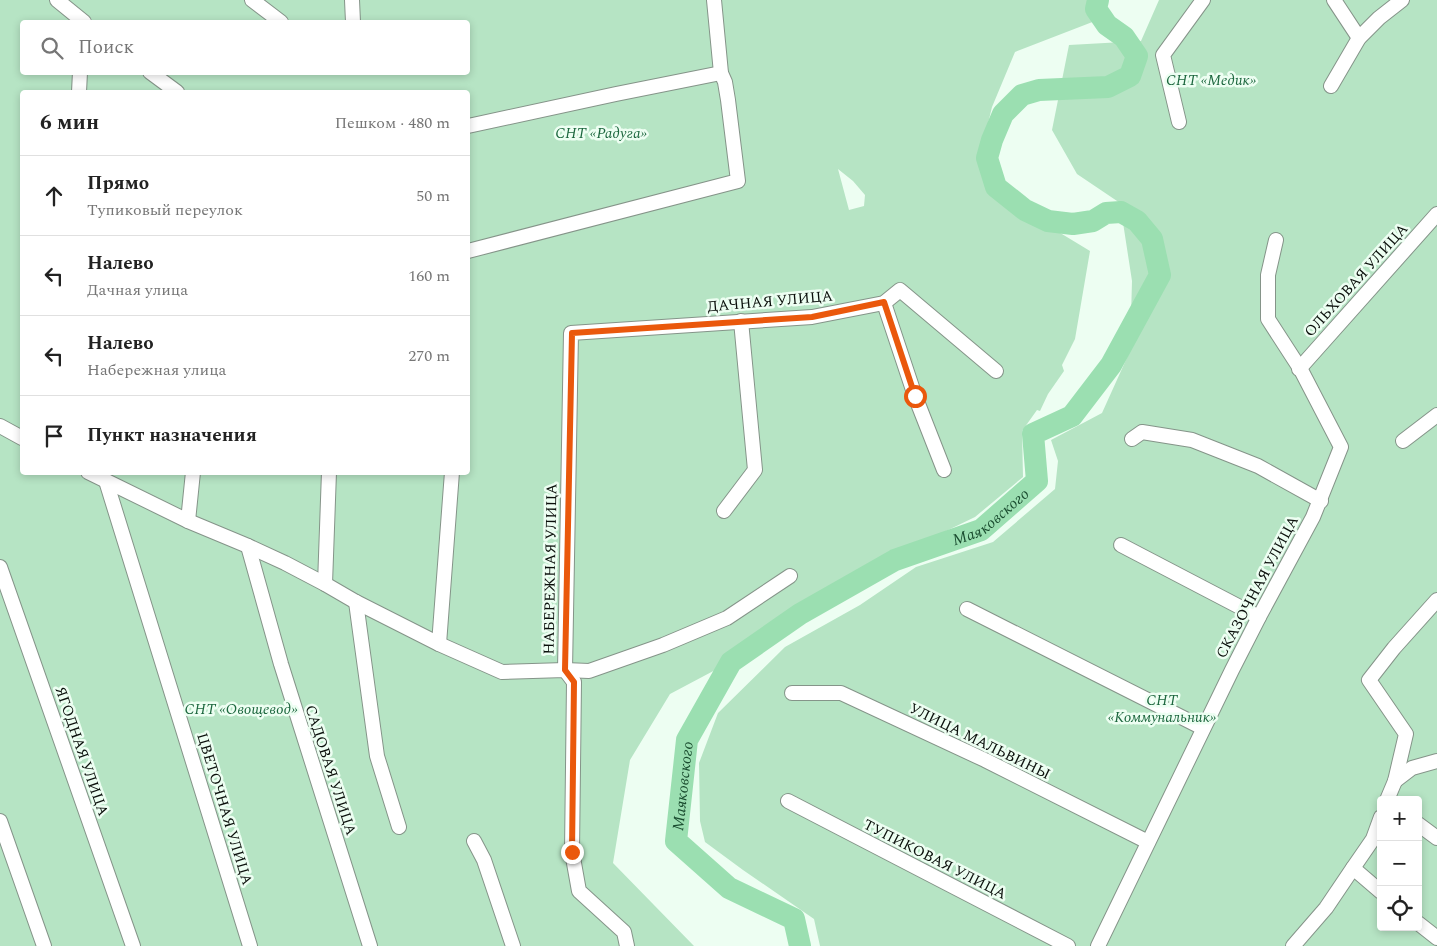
<!DOCTYPE html>
<html lang="ru">
<meta charset="utf-8">
<style>
:root{--surface:#fff;--page:#f2f2f2;--text:#222;--muted:#767676;--line:#e0e0e0}
body{margin:0;font-family:Spectral,serif;background:var(--page);color:var(--text)}
.controls{position:absolute;right:15px;bottom:15px;display:grid;overflow:hidden;border-radius:5px;box-shadow:0 2px 8px #0003}
.controls button{width:45px;height:45px;display:grid;place-items:center;padding:0;border:0;border-bottom:1px solid var(--line);background:var(--surface);color:var(--text);font:25px sans-serif}
.stop{position:absolute;width:15px;height:15px;margin:-11px;border:4px solid #ea580c;border-radius:50%;background:#fff}
.stop.end{background:#ea580c;border-color:#fff;box-shadow:0 1px 5px #0008}
.list{margin:0;padding:0;list-style:none}
h2{display:flex;justify-content:space-between;align-items:center;height:65px;margin:0;padding:0 20px;font-size:21px}
h2 small{font-size:16px;font-weight:400;color:var(--muted)}
.list li{display:grid;grid-template-columns:32px 1fr auto;gap:15px;align-items:center;box-sizing:border-box;height:80px;padding:0 20px;border-top:1px solid var(--line)}
.list b{display:block;font-size:19px;white-space:nowrap}
.list p{margin:0;font-size:16px;white-space:nowrap;color:var(--muted)}
.list em{font-size:16px;font-style:normal;color:var(--muted)}
.icon{flex:none;width:28px;height:28px;fill:none;stroke:currentColor;stroke-width:2;stroke-linecap:round;stroke-linejoin:round}
.map{position:relative;flex:none;width:1437px;height:946px;overflow:hidden}
.search{position:absolute;background:var(--surface);box-shadow:0 2px 8px #0003;left:20px;top:20px;width:450px;height:55px;display:flex;align-items:center;gap:12px;box-sizing:border-box;padding:0 18px;border-radius:5px;color:var(--muted);font-size:19px}
.panel{position:absolute;background:var(--surface);box-shadow:0 2px 8px #0003;left:20px;top:90px;width:450px;height:385px;border-radius:5px}
.map>svg:first-child{display:block}
.green{fill:#b6e4c4;fill-rule:evenodd}
.lines{fill:none;stroke-linecap:round;stroke-linejoin:round}
.river{stroke:#9bdfb1;stroke-width:22}
.minor-casing{stroke:#859489;stroke-width:16}
.minor{stroke:#fff;stroke-width:14}
.route{stroke:#ea580c;stroke-width:6}
.labels{text-anchor:middle;stroke-width:5;stroke-linejoin:round;paint-order:stroke}
.park-label{font-size:15px;font-style:italic;fill:#1c673e;stroke:#edfef2}
.street-label{font-size:15px;fill:#0a0f0b;stroke:#edfef2}
.water-label{font-size:16px;font-style:italic;fill:#1b4d30;stroke:#edfef2}
</style>
<div class="map">
<svg width="1437" height="946" viewBox="0 0 1437 946">
<rect width="100%" height="100%" fill="#edfef2"/>
<!-- green -->
<g class="green">
<path d="M 0,0 L 1089,0 L 1095,21 L 1015,52 L 992,107 L 979,160 L 1002,202 L 1057,231 L 1090,251 L 1075,339 L 1062,365 L 1064,371 L 1048,394 L 1040,411 L 1037,410 L 1022,431 L 1023,477 L 975,517 L 818,593 L 777,630 L 719,668 L 670,694 L 630,760 L 613,863 L 694,946 L 0,946 ZM 22,22 L 468,22 L 468,72 L 22,72 ZM 22,92 L 468,92 L 468,472 L 22,472 ZM 838,169 L 853,181 L 865,195 L 864,206 L 849,210 Z"/>
<path d="M 1159,0 L 1437,0 L 1437,946 L 820,946 L 814,919 L 743,870 L 705,842 L 700,821 L 699,763 L 718,713 L 785,647 L 860,605 L 916,567 L 993,542 L 1055,489 L 1058,461 L 1051,440 L 1102,413 L 1130,351 L 1132,281 L 1120,203 L 1077,174 L 1052,130 L 1069,45 L 1141,41 ZM 1381,800 L 1418,800 L 1418,927 L 1381,927 Z"/>
</g>
<g class="lines">
<!-- river -->
<path class="river" id="s1" d="M 800,946 L 794,919 L 729,888 L 676,841 L 687,740 L 731,662 L 800,614 L 895,560 L 981,530 L 1037,481 L 1033,434 L 1072,416 L 1111,365 L 1160,275 L 1152,239 L 1137,221 L 1121,212 L 1106,213 L 1093,221 L 1073,224 L 1048,221 L 1025,210 L 996,187 L 987,158 L 992,140 L 1003,114 L 1022,95 L 1039,90 L 1108,87 L 1130,76 L 1137,56 L 1124,37 L 1107,25 L 1096,9 L 1098,0"/>
<defs>
<g id="minor">
<polyline points="57,0 84,22"/>
<polyline points="252,0 281,22"/>
<polyline points="352,0 353,22"/>
<polyline points="1334,0 1359,38"/>
<polyline points="150,72 177,92"/>
<polyline points="1331,86 1359,38 1379,18 1402,0"/>
<polyline points="79,92 80,72"/>
<polyline points="1179,122 1163,55 1203,0"/>
<polyline points="468,126 616,94 721,73"/>
<polyline points="468,251 738,181 728,100 725,82 721,73 714,0"/>
<polyline points="884,303 915,396 944,470"/>
<polyline points="1299,369 1437,214"/>
<polyline points="0,426 22,438"/>
<polyline points="1132,439 1142,432 1192,440 1258,466 1321,501"/>
<polyline points="1403,441 1437,415"/>
<polyline points="88,472 188,521 248,546 285,563 325,584 356,602 439,644 502,672 565,670 589,671 663,645 727,618 790,576"/>
<polyline points="106,481 250,946"/>
<polyline points="724,511 755,470 741,321"/>
<polyline points="188,521 193,472"/>
<polyline points="1121,545 1259,617"/>
<polyline points="248,546 281,664 370,946"/>
<polyline points="0,567 133,946"/>
<polyline points="325,584 329,472"/>
<polyline points="356,602 377,756 399,827"/>
<polyline points="967,609 1203,728"/>
<polyline points="439,644 452,472"/>
<polyline points="792,693 841,693 985,760 1148,842"/>
<polyline points="1395,781 1412,768 1437,761"/>
<polyline points="1387,800 1395,781 1406,734 1369,680 1394,648 1437,600"/>
<polyline points="788,801 1068,946"/>
<polyline points="0,821 44,946"/>
<polyline points="1418,824 1437,838"/>
<polyline points="474,841 484,860 513,946"/>
<polyline points="1353,868 1381,892"/>
<polyline points="1418,923 1437,938"/>
<polyline points="627,946 624,932 579,891 572,852 574,682 565,670 571,333 812,317 884,303 900,290 996,371"/>
<polyline points="1098,946 1232,670 1259,617 1313,517 1341,447 1301,370 1268,319 1268,275 1276,240"/>
<polyline points="1293,946 1326,908 1353,868 1373,839 1381,817"/>
</g>
</defs>
<!-- minor casing -->
<use href="#minor" class="minor-casing"/>
<!-- minor -->
<use href="#minor" class="minor"/>
</g>
<g class="lines">
<!-- route -->
<polyline class="route" points="572,852 574,682 565,670 572,333 812,317 884,302 915,396"/>
</g>
<g class="labels">
<!-- park labels -->
<g class="park-label">
<text x="1211" y="85">СНТ «Медик»</text>
<text x="601" y="138">СНТ «Радуга»</text>
<text x="1162" y="705">СНТ<tspan x="1162" dy="17">«Коммунальник»</tspan></text>
<text x="241" y="714">СНТ «Овощевод»</text>
</g>
<!-- street labels -->
<g class="street-label">
<text transform="translate(1356 280) rotate(-48)" y="5">ОЛЬХОВАЯ УЛИЦА</text>
<text transform="translate(770 301) rotate(-5)" y="5">ДАЧНАЯ УЛИЦА</text>
<text transform="translate(550 569) rotate(-89)" y="5">НАБЕРЕЖНАЯ УЛИЦА</text>
<text transform="translate(1257 587) rotate(-62)" y="5">СКАЗОЧНАЯ УЛИЦА</text>
<text transform="translate(980 741) rotate(26)" y="5">УЛИЦА МАЛЬВИНЫ</text>
<text transform="translate(82 751) rotate(71)" y="5">ЯГОДНАЯ УЛИЦА</text>
<text transform="translate(331 770) rotate(72)" y="5">САДОВАЯ УЛИЦА</text>
<text transform="translate(225 809) rotate(73)" y="5">ЦВЕТОЧНАЯ УЛИЦА</text>
<text transform="translate(935 859) rotate(27)" y="5">ТУПИКОВАЯ УЛИЦА</text>
</g>
<!-- water labels -->
<g class="water-label">
<text dy="6" stroke="none"><textPath href="#s1" startOffset="661">Маяковского</textPath></text>
<text dy="6" stroke="none"><textPath href="#s1" startOffset="226">Маяковского</textPath></text>
</g>
</g>
</svg>
<div class="controls">
<button>+</button>
<button>−</button>
<button><svg class="icon" aria-label="locate" viewBox="0 0 24 24"><circle cx="12" cy="12" r="6"/><path d="M12 2v4M12 18v4M2 12h4M18 12h4"/></svg></button>
</div>
<div class="stop" style="left:915px;top:396px"></div>
<div class="stop end" style="left:572px;top:852px"></div>
<div class="search"><svg class="icon" aria-label="search" viewBox="0 0 24 24"><circle cx="10" cy="10" r="6"/><path d="M15 15l6 6"/></svg>Поиск</div>
<section class="panel">
<h2>6 мин<small>Пешком · 480 m</small></h2>
<ul class="list">
<li><svg class="icon" aria-label="ahead" viewBox="0 0 24 24"><path d="M12 20V5M6 11l6-6 6 6"/></svg><div><b>Прямо</b><p>Тупиковый переулок</p></div><em>50 m</em></li>
<li><svg class="icon" aria-label="left" viewBox="0 0 24 24"><path d="M17 20v-9H6M10 6l-5 5 5 5"/></svg><div><b>Налево</b><p>Дачная улица</p></div><em>160 m</em></li>
<li><svg class="icon" aria-label="left" viewBox="0 0 24 24"><path d="M17 20v-9H6M10 6l-5 5 5 5"/></svg><div><b>Налево</b><p>Набережная улица</p></div><em>270 m</em></li>
<li><svg class="icon" aria-label="arrive" viewBox="0 0 24 24"><path d="M6 21V4h12l-3 4 3 4H6"/></svg><div><b>Пункт назначения</b></div></li>
</ul>
</section>
</div>
